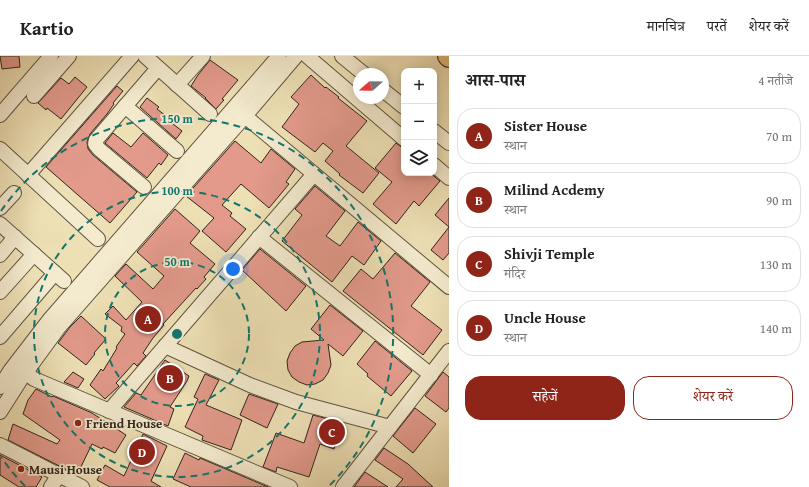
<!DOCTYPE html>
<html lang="hi">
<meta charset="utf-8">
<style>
:root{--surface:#fff;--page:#f2f2f2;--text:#222;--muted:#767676;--line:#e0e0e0;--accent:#8f2418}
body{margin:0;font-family:"Gentium Book Plus","Noto Serif Devanagari",serif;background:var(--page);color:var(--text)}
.controls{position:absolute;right:12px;top:12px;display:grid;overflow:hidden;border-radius:8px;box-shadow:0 2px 10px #0003}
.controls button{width:36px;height:36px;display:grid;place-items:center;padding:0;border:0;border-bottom:1px solid var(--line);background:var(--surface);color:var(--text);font:20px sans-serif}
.compass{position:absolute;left:353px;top:12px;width:36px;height:36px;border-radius:50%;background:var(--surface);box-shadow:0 2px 10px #0003;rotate:250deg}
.you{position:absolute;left:233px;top:213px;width:14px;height:14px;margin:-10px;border:3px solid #fff;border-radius:50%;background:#1a73e8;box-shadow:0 0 0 6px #1a73e833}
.badge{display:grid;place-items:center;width:26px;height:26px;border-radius:50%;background:var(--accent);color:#fff;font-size:13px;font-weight:700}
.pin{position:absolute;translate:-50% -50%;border:2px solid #fff;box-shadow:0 1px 4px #0006}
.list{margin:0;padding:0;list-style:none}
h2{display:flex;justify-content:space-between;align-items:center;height:52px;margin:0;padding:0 16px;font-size:17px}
h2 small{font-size:13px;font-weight:400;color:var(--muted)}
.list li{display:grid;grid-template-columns:26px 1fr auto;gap:12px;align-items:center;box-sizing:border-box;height:56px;margin:0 8px 8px;padding:0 8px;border:1px solid var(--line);border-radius:16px}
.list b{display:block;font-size:15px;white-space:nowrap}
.list p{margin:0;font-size:13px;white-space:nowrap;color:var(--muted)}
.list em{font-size:13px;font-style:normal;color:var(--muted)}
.actions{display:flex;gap:8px;padding:12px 16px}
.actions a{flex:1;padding:9px 0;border:1px solid var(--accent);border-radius:16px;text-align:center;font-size:14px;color:var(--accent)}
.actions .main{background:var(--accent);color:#fff}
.icon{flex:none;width:22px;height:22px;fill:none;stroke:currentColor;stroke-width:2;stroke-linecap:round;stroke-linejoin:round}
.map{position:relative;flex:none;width:449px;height:431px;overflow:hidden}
header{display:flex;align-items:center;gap:24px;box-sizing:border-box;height:56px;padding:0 20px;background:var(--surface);border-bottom:1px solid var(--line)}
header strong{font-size:19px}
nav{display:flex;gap:22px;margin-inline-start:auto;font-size:14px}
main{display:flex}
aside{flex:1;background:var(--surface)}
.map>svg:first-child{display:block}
.building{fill:#e39a8b;stroke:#2e251c}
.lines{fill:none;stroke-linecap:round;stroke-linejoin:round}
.minor-casing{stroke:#5e5442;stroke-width:16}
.highway-casing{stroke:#2e251c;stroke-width:22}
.minor{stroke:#f4ebcf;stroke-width:14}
.highway{stroke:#e7c07a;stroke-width:20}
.ring{fill:none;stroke:#0f766e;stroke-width:2;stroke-dasharray:7 5}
.poi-dot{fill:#8f2418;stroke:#f4ebcf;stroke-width:1.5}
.labels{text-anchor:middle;stroke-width:3.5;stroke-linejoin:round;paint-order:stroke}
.poi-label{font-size:13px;font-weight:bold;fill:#2e251c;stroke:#f4ebcf;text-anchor:start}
.centre{fill:#0f766e;stroke:#f4ebcf;stroke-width:2}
.ring-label{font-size:12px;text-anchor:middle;font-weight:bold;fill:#0f766e;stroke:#f4ebcf;stroke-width:3.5;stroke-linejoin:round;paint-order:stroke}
</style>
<header>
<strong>Kartio</strong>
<nav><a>मानचित्र</a><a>परतें</a><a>शेयर करें</a></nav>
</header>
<main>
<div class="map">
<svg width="449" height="431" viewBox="0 0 449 431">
<rect width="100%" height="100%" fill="#eee0b5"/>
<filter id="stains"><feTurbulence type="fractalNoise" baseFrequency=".005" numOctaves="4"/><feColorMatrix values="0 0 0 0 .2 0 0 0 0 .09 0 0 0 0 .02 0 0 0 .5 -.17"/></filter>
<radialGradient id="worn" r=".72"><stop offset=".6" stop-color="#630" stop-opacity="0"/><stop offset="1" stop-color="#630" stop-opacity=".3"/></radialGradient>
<!-- building -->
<g class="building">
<polygon points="0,0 19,0 20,11 2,13"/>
<polygon points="210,4 238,24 222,43 224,44 216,53 205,42 206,42 191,30 198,19"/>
<polygon points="311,19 325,32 326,31 339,41 338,42 367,65 346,90 379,117 363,137 339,119 340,118 325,105 333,95 323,87 315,96 282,71 299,48 291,41"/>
<polygon points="75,21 87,31 61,63 47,52 46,54 38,47 61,22 69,28"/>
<polygon points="117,30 123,35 113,47 114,48 107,58 90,78 87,86 88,93 93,99 137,136 110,167 46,111"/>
<polygon points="147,42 159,51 157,53 170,63 168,64 182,75 176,83 140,51"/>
<polygon points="113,77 131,91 143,77 168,99 161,109 159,107 147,122 105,87"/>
<polygon points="235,85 261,107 271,93 295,113 286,126 289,128 269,152 241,128 222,149 232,157 230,160 246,173 226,196 202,175 214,162 186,140"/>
<polygon points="396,87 404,93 404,117 430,117 440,125 419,150 414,145 396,168 373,148 392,126 375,112"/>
<polygon points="315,130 345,155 326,180 340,190 358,166 381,185 364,209 352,200 332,226 282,185 302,159 295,153"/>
<polygon points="449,142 449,171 435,159"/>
<polygon points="175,153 200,175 190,187 215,208 204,221 206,223 197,233 196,232 163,268 164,269 153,282 143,297 146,300 137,310 134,307 116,327 119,330 105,343 90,329 101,313 103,315 117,292 116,291 125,278 121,275 122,271 105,258 113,250 126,264 142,246 115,220 126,208 153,233 164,220 137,196"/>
<polygon points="449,171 449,197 443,204 431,194"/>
<polygon points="260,193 306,230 286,255 242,214"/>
<polygon points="395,197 430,226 411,250 442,274 423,299 343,235 361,213 373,223"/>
<polygon points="330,249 363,275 343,300 328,288 331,309 328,317 323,324 315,328 307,329 299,326 292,321 288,314 287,305 290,297 295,290 302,286 324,284 311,273"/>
<polygon points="81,260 106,283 94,297 95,298 86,309 58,287 70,271"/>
<polygon points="375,285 412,315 391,340 367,320 368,318 357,308"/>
<polygon points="165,304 189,320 187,325 170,351 174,353 168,370 124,351 136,337 141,339"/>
<polygon points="73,316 84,323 78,332 64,326"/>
<polygon points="443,316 449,321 449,352 446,356 425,340"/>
<polygon points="205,318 219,324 206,349 242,364 231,394 202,384 203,380 185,371 198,343 194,341"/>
<polygon points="36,333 52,341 53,340 92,357 126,379 115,397 103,391 102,393 92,388 77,419 8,384 13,368 57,388 60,384 23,358 28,344"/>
<polygon points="249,338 278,348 267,372 240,359"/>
<polygon points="415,352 436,368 413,397 393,380"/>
<polygon points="313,359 343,367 334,393 320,388 309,421 277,411 276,416 263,411 276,377 304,387"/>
<polygon points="143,378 167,390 151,425 161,431 110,431 97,424 105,409 124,420"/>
<polygon points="384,392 408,408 433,431 396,431 403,423 375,404"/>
<polygon points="185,397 199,404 200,402 268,431 191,431 173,423"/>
<polygon points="0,399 42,421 36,431 19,431 0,419"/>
<polygon points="365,416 388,431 354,431"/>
</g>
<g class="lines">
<defs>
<g id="minor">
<polyline points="145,0 210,58"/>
<polyline points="307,0 404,83"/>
<polyline points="342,0 364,18"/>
<polyline points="177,29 203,0"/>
<polyline points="383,34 404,51"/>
<polyline points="34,40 69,0"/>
<polyline points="125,50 177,95"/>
<polyline points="239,55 449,231"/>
<polyline points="0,59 51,0"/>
<polyline points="434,75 449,87"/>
<polyline points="0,93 98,183"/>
<polyline points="434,109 449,122"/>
<polyline points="28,119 132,0"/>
<polyline points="144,131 99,93 95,88 96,84 158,12"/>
<polyline points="0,152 14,137"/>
<polyline points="0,168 64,225"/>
<polyline points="259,181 431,319"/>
<polyline points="0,199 15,181"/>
<polyline points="0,236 34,198"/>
<polyline points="0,281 55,217"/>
<polyline points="165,290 250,329 296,346 390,371"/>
<polyline points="18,311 34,323 290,431"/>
<polyline points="0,331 10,315 50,263 279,0"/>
<polyline points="109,355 314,118"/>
<polyline points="0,356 21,323 59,271 245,60 296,0"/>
<polyline points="0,389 82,431"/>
<polyline points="51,431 59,419"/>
<polyline points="343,431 449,295"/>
</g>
<polyline id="highway" points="448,0 449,1"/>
</defs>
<!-- minor casing -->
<use href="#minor" class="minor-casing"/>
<!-- highway casing -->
<use href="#highway" class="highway-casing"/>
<!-- minor -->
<use href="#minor" class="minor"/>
<!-- highway -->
<use href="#highway" class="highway"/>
</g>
<!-- distance rings -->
<g class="ring">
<circle cx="177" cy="278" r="72"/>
<circle cx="177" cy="278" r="143"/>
<path d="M25 430A215 215 0 0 1 1 401M1 155A215 215 0 1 1 329 430"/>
</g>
<!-- markers -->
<g class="poi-dot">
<circle cx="78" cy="367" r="4"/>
<circle cx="21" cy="413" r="4"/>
</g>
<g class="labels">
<!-- poi labels -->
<g class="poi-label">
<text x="86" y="372">Friend House</text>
<text x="29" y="418">Mausi House</text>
</g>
</g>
<circle cx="177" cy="278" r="6" class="centre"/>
<g class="ring-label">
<text x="177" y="67">150 m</text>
<text x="177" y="139">100 m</text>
<text x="177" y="210">50 m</text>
</g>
<rect width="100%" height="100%" filter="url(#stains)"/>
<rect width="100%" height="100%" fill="url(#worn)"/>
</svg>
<div class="controls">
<button>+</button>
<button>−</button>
<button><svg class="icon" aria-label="layers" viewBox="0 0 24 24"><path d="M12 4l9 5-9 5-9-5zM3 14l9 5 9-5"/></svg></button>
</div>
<svg class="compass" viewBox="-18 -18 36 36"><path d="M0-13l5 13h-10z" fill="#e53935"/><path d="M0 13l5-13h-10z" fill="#767676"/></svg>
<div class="you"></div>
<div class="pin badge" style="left:148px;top:263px">A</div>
<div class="pin badge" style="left:170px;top:322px">B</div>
<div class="pin badge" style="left:332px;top:376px">C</div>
<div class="pin badge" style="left:142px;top:396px">D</div>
</div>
<aside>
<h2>आस-पास<small>4 नतीजे</small></h2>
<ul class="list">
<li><span class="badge">A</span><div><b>Sister House</b><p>स्थान</p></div><em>70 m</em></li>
<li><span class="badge">B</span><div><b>Milind Acdemy</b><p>स्थान</p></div><em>90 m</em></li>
<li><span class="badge">C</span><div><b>Shivji Temple</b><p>मंदिर</p></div><em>130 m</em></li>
<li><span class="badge">D</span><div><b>Uncle House</b><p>स्थान</p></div><em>140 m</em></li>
</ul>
<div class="actions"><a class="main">सहेजें</a><a>शेयर करें</a></div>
</aside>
</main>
